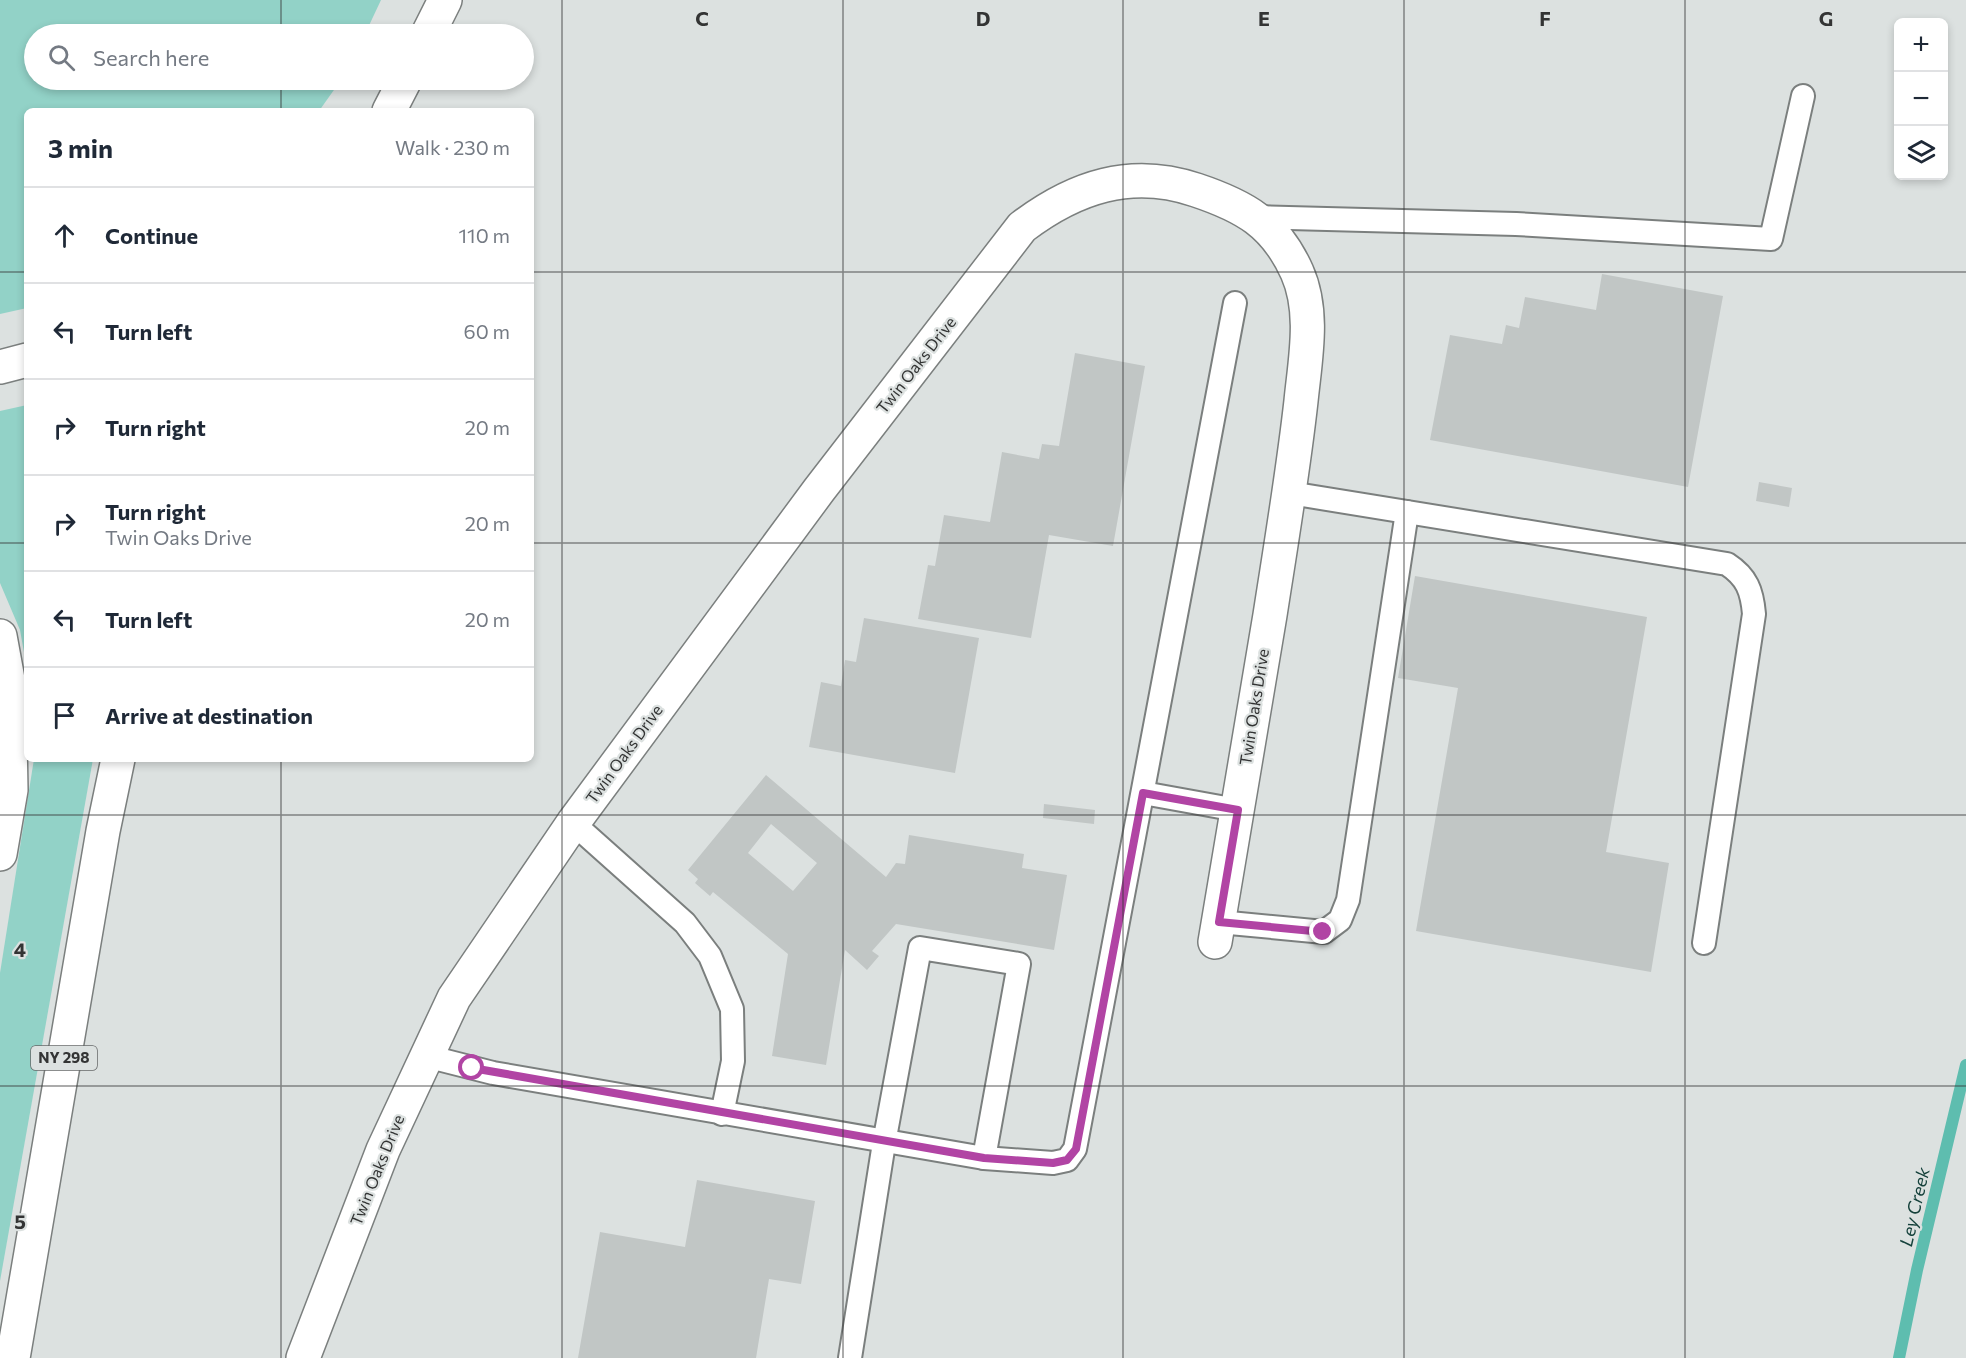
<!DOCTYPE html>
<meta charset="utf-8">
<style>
:root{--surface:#fff;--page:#f2f2f3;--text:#1f2937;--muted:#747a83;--line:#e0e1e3}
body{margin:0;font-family:Commissioner,sans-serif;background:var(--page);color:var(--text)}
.controls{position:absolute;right:18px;top:18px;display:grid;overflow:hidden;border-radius:9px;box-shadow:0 3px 9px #0003}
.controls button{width:54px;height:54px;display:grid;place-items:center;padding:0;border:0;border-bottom:2px solid var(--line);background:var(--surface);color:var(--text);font:30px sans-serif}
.stop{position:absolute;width:18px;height:18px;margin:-14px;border:4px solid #b144a4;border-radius:50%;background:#fff}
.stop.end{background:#b144a4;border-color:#fff;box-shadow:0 2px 6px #0008}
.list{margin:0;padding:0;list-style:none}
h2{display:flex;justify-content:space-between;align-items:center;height:78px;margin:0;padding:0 24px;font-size:26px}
h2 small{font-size:20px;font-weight:400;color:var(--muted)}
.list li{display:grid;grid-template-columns:39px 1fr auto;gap:18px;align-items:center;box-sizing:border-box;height:96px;padding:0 24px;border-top:2px solid var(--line)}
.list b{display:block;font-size:22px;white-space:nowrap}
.list p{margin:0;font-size:20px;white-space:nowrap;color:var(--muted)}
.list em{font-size:20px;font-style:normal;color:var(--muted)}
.icon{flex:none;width:33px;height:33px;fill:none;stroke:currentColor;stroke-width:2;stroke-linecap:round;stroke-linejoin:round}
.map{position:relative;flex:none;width:1966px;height:1358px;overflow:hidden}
.search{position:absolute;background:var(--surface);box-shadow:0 3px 9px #0003;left:24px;top:24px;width:510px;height:66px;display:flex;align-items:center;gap:15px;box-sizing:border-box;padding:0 21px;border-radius:33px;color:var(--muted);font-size:22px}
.panel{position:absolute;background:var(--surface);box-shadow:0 3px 9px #0003;left:24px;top:108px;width:510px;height:654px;border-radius:9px}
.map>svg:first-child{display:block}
.green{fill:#92d2c7}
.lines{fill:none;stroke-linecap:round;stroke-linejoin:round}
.stream{stroke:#5ebdaf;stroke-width:12}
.building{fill:#c1c6c5;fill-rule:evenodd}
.lane-casing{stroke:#7b7f7e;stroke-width:26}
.street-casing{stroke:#7b7f7e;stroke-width:36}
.primary-casing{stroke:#7b7f7e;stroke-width:36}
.lane{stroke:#fff;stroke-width:22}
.street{stroke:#fff;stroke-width:33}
.primary{stroke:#fff;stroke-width:33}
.route{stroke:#b144a4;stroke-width:8}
.grid{fill:none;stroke:#333434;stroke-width:1.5;stroke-opacity:0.55}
.labels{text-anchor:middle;stroke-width:4.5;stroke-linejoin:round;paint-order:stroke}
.shield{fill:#dce1e0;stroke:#666868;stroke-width:1.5}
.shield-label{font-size:15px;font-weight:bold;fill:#333434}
.street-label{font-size:16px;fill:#333434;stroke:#dce1e0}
.water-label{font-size:18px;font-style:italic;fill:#15413b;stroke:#dce1e0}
.grid-label{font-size:20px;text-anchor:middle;font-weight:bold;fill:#333434;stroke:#dce1e0;stroke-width:4.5;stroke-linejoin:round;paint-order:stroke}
</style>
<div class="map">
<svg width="1966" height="1358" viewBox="0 0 1966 1358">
<rect width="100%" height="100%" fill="#dce1e0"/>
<!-- green -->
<g class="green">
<polygon points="0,0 381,0 365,34 34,34 34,80 341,80 319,111 27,111 27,308 0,314"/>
<polygon points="27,405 27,669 20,630 0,583 0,411"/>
<polygon points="34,759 93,759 0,1281 0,973"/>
</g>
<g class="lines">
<!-- stream -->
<polyline class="stream" points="1899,1358 1917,1270 1966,1065"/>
</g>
<!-- building -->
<g class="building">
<polygon points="1602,274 1723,296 1688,487 1430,440 1450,335 1502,344 1506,325 1519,328 1525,297 1596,310"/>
<polygon points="1075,353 1145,366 1113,546 1049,535 1031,638 918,619 928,565 935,566 944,515 990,522 1002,452 1039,459 1042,444 1059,446"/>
<polygon points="1759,482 1792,488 1789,507 1756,501"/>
<polygon points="1415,576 1647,617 1606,852 1669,863 1651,972 1416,931 1458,688 1398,678"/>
<polygon points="864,618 979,638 955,773 809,747 821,682 841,686 845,660 856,662"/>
<path d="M 766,775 L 886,877 L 896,863 L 905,864 L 909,835 L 1024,854 L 1022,868 L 1067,875 L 1054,950 L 896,924 L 872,951 L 879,956 L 867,970 L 845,950 L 826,1065 L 772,1056 L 788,954 L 713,892 L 710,896 L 695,883 L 698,879 L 688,870 ZM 771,824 L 817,863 L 793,891 L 748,853 Z"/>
<polygon points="1044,804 1095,810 1094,824 1043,818"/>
<polygon points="697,1180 815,1201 801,1284 769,1279 756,1358 578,1358 600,1232 685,1247"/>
</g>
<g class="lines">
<defs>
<g id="lane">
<polyline points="1255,217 1516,224 1771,239 1803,96"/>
<path d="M 1290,493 L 1727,564 C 1747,577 1752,591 1754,614 L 1704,943"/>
<polyline points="1143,793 1237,810"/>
<polyline points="573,823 685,923 710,956 732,1009 733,1061 722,1114"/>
<polyline points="1219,922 1324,932 1340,920 1348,900 1407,512"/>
<polyline points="426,1056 493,1073 984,1158 1053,1163 1067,1160 1075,1149 1235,303"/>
<polyline points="850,1358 884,1143 920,948 1019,964 984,1158"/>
</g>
<path id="street" d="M 303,1358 L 383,1150 L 454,998 L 573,823 L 819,490 L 1022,227 C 1075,187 1131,168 1196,190 C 1244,206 1275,223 1297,272 C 1315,312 1305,360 1301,401 C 1293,473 1281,544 1270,615 C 1252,724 1234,833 1215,942"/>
<g id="primary">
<polyline points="428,34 445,0"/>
<polyline points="389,111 405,80"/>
<polyline points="0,367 27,360"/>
<polyline points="0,636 9,685 11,790 0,854"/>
<polyline points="13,1358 103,831 118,759"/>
</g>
</defs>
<!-- lane casing -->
<use href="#lane" class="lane-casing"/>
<!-- street casing -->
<use href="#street" class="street-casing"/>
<!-- primary casing -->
<use href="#primary" class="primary-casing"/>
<!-- lane -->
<use href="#lane" class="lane"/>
<!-- street -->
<use href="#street" class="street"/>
<!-- primary -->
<use href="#primary" class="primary"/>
</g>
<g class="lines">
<!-- route -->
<polyline class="route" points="472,1068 984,1158 1053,1163 1067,1160 1076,1149 1143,793 1238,810 1219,922 1323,932"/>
</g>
<!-- grid -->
<path class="grid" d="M 281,0 L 281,34M 562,0 L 562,1358M 843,0 L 843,1358M 1123,0 L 1123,1358M 1404,0 L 1404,1358M 1685,0 L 1685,1358M 281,80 L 281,111M 0,272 L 27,272M 531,272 L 1966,272M 0,543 L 27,543M 531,543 L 1966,543M 281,759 L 281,1358M 0,815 L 1966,815M 0,1086 L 1966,1086"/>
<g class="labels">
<!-- shield labels -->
<rect class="shield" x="31" y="1046" width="66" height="24" rx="4.5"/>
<g class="shield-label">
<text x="64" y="1063">NY 298</text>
</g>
<!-- street labels -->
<g class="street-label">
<text transform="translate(916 365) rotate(-52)" y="6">Twin Oaks Drive</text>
<text transform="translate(1254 707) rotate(-81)" y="6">Twin Oaks Drive</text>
<text transform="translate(624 754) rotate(-54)" y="6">Twin Oaks Drive</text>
<text transform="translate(377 1170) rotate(-68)" y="6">Twin Oaks Drive</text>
</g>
<!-- water labels -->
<g class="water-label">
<text transform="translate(1915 1207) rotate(-77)" y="6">Ley Creek</text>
</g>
</g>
<g class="grid-label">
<text x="702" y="26">C</text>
<text x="983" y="26">D</text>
<text x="1264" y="26">E</text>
<text x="1545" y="26">F</text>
<text x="1826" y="26">G</text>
<text x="20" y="957">4</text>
<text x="20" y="1229">5</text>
</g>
</svg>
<div class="controls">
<button>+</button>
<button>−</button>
<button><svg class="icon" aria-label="layers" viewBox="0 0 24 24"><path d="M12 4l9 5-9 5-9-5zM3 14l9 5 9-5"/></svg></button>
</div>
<div class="stop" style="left:472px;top:1068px"></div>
<div class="stop end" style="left:1323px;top:932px"></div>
<div class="search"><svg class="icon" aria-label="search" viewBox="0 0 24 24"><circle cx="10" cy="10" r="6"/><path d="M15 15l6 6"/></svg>Search here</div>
<section class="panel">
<h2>3 min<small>Walk · 230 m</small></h2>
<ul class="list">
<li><svg class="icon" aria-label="ahead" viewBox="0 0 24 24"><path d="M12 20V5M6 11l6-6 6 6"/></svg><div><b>Continue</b></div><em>110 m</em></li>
<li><svg class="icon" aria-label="left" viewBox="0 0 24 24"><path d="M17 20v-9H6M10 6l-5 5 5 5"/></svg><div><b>Turn left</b></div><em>60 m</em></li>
<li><svg class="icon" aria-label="right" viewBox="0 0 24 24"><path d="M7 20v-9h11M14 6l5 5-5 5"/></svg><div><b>Turn right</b></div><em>20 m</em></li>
<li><svg class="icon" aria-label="right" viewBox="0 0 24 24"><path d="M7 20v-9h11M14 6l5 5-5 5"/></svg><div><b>Turn right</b><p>Twin Oaks Drive</p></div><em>20 m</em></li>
<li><svg class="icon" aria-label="left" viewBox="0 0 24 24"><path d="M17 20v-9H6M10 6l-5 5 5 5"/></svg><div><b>Turn left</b></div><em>20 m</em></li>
<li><svg class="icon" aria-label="arrive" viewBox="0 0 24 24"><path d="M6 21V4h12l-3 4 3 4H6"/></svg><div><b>Arrive at destination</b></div></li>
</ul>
</section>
</div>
